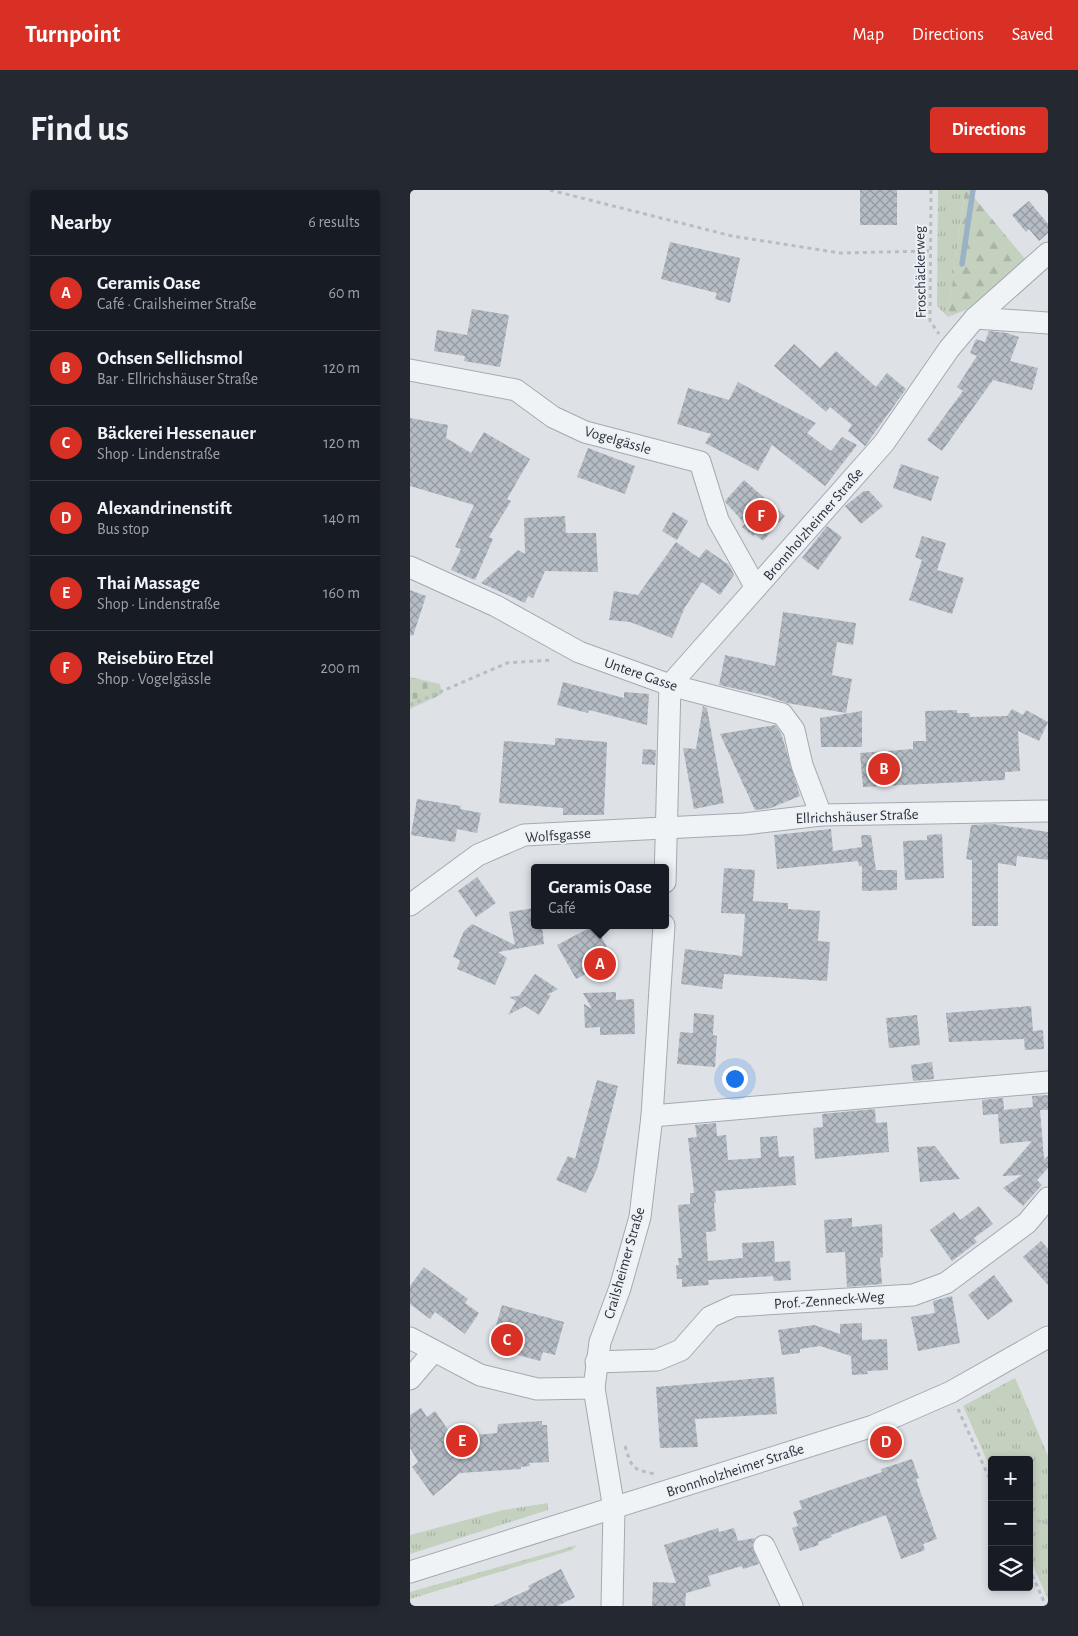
<!DOCTYPE html>
<meta charset="utf-8">
<style>
:root{--surface:#171b24;--page:#242831;--text:#f1f3f6;--muted:#9ea1a6;--line:#363941;--accent:#d93025}
body{margin:0;font-family:"Alegreya Sans",sans-serif;background:var(--page);color:var(--text)}
.controls{position:absolute;right:15px;bottom:15px;display:grid;overflow:hidden;border-radius:5px;box-shadow:0 2px 8px #0003}
.controls button{width:45px;height:45px;display:grid;place-items:center;padding:0;border:0;border-bottom:1px solid var(--line);background:var(--surface);color:var(--text);font:25px sans-serif}
.you{position:absolute;left:324px;top:888px;width:18px;height:18px;margin:-12px;border:4px solid #fff;border-radius:50%;background:#1a73e8;box-shadow:0 0 0 8px #1a73e833}
.badge{display:grid;place-items:center;width:32px;height:32px;border-radius:50%;background:var(--accent);color:#fff;font-size:16px;font-weight:700}
.pin{position:absolute;translate:-50% -50%;border:2px solid #fff;box-shadow:0 1px 5px #0006}
.popup{position:absolute;left:121px;top:674px;width:138px;height:65px;box-sizing:border-box;display:grid;place-content:center;border-radius:5px;background:var(--surface);filter:drop-shadow(0 1px 4px #0005);font-size:16px;white-space:nowrap;color:var(--muted)}
.popup b{font-size:19px;color:var(--text)}
.popup::after{content:'';position:absolute;left:50%;top:100%;margin-left:-10px;border:10px solid transparent;border-top-color:var(--surface)}
.list{margin:0;padding:0;list-style:none}
h2{display:flex;justify-content:space-between;align-items:center;height:65px;margin:0;padding:0 20px;font-size:21px}
h2 small{font-size:16px;font-weight:400;color:var(--muted)}
.list li{display:grid;grid-template-columns:32px 1fr auto;gap:15px;align-items:center;box-sizing:border-box;height:75px;padding:0 20px;border-top:1px solid var(--line)}
.list b{display:block;font-size:19px;white-space:nowrap}
.list p{margin:0;font-size:16px;white-space:nowrap;color:var(--muted)}
.list em{font-size:16px;font-style:normal;color:var(--muted)}
.icon{flex:none;width:28px;height:28px;fill:none;stroke:currentColor;stroke-width:2;stroke-linecap:round;stroke-linejoin:round}
.map{position:relative;flex:none;width:638px;height:1416px;overflow:hidden;border-radius:5px}
header{display:flex;align-items:center;gap:30px;box-sizing:border-box;height:70px;padding:0 25px;background:var(--accent);color:#fff}
header strong{font-size:24px}
nav{display:flex;gap:28px;margin-inline-start:auto;font-size:18px}
.intro{display:flex;align-items:center;justify-content:space-between;box-sizing:border-box;height:120px;padding:0 30px}
h1{margin:0;font-size:35px}
.button{padding:12px 22px;border-radius:5px;background:var(--accent);color:#fff;font-size:18px;font-weight:700}
main{display:flex;gap:30px;padding:0 30px}
aside{flex:1;background:var(--surface);border-radius:5px;box-shadow:0 2px 8px #0003}
.map>svg:first-child{display:block}
.grass{fill:url(#grass-tufts)}
.forest{fill:url(#forest-firs)}
.cemetery{fill:url(#cemetery-stones)}
.lines{fill:none;stroke-linecap:round;stroke-linejoin:round}
.stream{stroke:#9ab2c6;stroke-width:5.5}
.building{fill:url(#building-cross-hatch)}
.minor-casing{stroke:#a4a9b1;stroke-width:23}
.path{stroke:#b8bdc2;stroke-width:3;stroke-dasharray:4 4;stroke-linecap:butt}
.minor{stroke:#f0f3f6;stroke-width:21}
.labels{text-anchor:middle;stroke-width:4;stroke-linejoin:round;paint-order:stroke}
.street-label{font-size:15px;fill:#28313d;stroke:#edf1f5}
</style>
<header>
<strong>Turnpoint</strong>
<nav><a>Map</a><a>Directions</a><a>Saved</a></nav>
</header>
<div class="intro"><h1>Find us</h1><a class="button">Directions</a></div>
<main>
<aside>
<h2>Nearby<small>6 results</small></h2>
<ul class="list">
<li><span class="badge">A</span><div><b>Geramis Oase</b><p>Café · Crailsheimer Straße</p></div><em>60 m</em></li>
<li><span class="badge">B</span><div><b>Ochsen Sellichsmol</b><p>Bar · Ellrichshäuser Straße</p></div><em>120 m</em></li>
<li><span class="badge">C</span><div><b>Bäckerei Hessenauer</b><p>Shop · Lindenstraße</p></div><em>120 m</em></li>
<li><span class="badge">D</span><div><b>Alexandrinenstift</b><p>Bus stop</p></div><em>140 m</em></li>
<li><span class="badge">E</span><div><b>Thai Massage</b><p>Shop · Lindenstraße</p></div><em>160 m</em></li>
<li><span class="badge">F</span><div><b>Reisebüro Etzel</b><p>Shop · Vogelgässle</p></div><em>200 m</em></li>
</ul>
</aside>
<div class="map">
<svg width="638" height="1416" viewBox="0 0 638 1416">
<defs>
<pattern id="grass-tufts" width="24" height="20" patternUnits="userSpaceOnUse" patternTransform="scale(1.25)"><rect width="24" height="20" fill="#c5d1bf"/><path d="M3 7l-1-3M5 7V3M7 7l1-3M15 17l-1-3M17 17v-4M19 17l1-3" fill="none" stroke="#a9b4a5"/></pattern>
<pattern id="forest-firs" width="22" height="20" patternUnits="userSpaceOnUse" patternTransform="scale(1.25)"><rect width="22" height="20" fill="#c5d1bf"/><path d="M5 1l3.5 6h-7zM16 11l3.5 6h-7z" fill="#a9b4a5"/></pattern>
<pattern id="cemetery-stones" width="16" height="16" patternUnits="userSpaceOnUse" patternTransform="scale(1.25)"><rect width="16" height="16" fill="#c5d1bf"/><path d="M2 7V4a2 2 0 0 1 4 0v3zM10 15v-3a2 2 0 0 1 4 0v3z" fill="#a9b4a5"/></pattern>
<pattern id="building-cross-hatch" width="8" height="8" patternUnits="userSpaceOnUse" patternTransform="scale(1.25)"><rect width="8" height="8" fill="#b5bcc4"/><path d="M0 0l8 8M0 8l8-8" fill="none" stroke="#9399a0"/></pattern>
</defs>
<rect width="100%" height="100%" fill="#dee2e7"/>
<!-- grass -->
<g class="grass">
<polygon points="528,0 555,0 538,127 527,116"/>
<polygon points="605,1188 638,1266 638,1409 619,1367 619,1270 582,1270 582,1282 553,1216"/>
<polygon points="138,1313 138,1320 0,1364 0,1345 93,1320"/>
<polygon points="167,1355 162,1360 0,1409 0,1402"/>
</g>
<!-- forest -->
<polygon class="forest" points="555,0 566,0 562,5 616,70 558,119 538,127"/>
<!-- cemetery -->
<polygon class="cemetery" points="0,487 30,494 32,504 0,519"/>
<g class="lines">
<!-- stream -->
<polyline class="stream" points="552,74 563,0"/>
</g>
<!-- building -->
<g class="building">
<rect x="450" y="0" width="37" height="35"/>
<polygon points="619,11 638,34 638,43 629,51 619,39 616,42 602,25"/>
<polygon points="260,52 330,68 320,113 305,109 307,103 251,89"/>
<polygon points="62,119 99,125 90,177 54,171 55,166 24,161 27,140 57,145"/>
<polygon points="579,141 597,143 609,147 600,171 628,178 622,200 583,190 532,261 517,250 553,201 547,197 567,166 560,163 566,149 575,152"/>
<polygon points="384,154 410,178 426,161 466,197 477,183 496,199 455,256 438,241 442,235 420,217 416,222 364,176"/>
<polygon points="328,192 406,233 397,243 421,261 432,247 447,255 415,296 362,255 348,281 295,253 301,244 267,234 278,198 319,210"/>
<polygon points="0,228 38,235 36,248 61,263 74,242 120,269 97,309 101,311 79,347 83,349 65,390 41,380 51,359 45,357 64,315 0,296"/>
<polygon points="178,258 225,276 215,304 167,287"/>
<polygon points="491,274 529,287 521,311 483,298"/>
<polygon points="334,290 375,326 353,351 345,344 343,346 332,337 335,334 316,313 315,311"/>
<polygon points="454,301 459,301 473,316 451,334 435,316"/>
<polygon points="263,322 278,331 267,350 252,341"/>
<polygon points="155,326 156,343 186,343 188,382 135,381 123,408 118,406 115,413 71,393 108,360 115,364 114,328"/>
<polygon points="417,336 432,347 408,380 392,368"/>
<polygon points="512,346 536,353 527,380 554,388 542,424 499,410 512,370 505,367"/>
<polygon points="266,352 289,368 296,359 319,375 324,385 310,405 292,392 275,417 262,448 220,432 199,430 204,401 228,405"/>
<polygon points="0,400 16,406 3,446 0,445"/>
<polygon points="373,422 446,433 443,455 427,452 422,485 442,489 436,523 377,513 358,506 309,495 315,465 365,476"/>
<polygon points="153,492 214,508 214,502 239,504 237,535 179,520 178,523 147,515"/>
<polygon points="293,516 297,518 314,613 284,619 273,558 286,559"/>
<polygon points="602,519 613,525 616,520 638,532 629,551 608,541 610,581 595,582 595,590 453,597 450,563 503,559 503,551 516,551 515,521 547,520 547,523 559,523 560,527 597,526"/>
<polygon points="452,521 452,557 411,557 410,528"/>
<polygon points="365,535 371,543 390,606 361,618 345,620 310,544"/>
<polygon points="145,548 197,552 194,625 153,625 153,618 89,613 94,551 145,555"/>
<polygon points="233,559 246,560 245,575 232,574"/>
<polygon points="7,609 51,616 50,619 71,623 67,643 47,639 45,652 1,645"/>
<polygon points="583,634 638,642 638,670 607,666 606,676 588,673 588,736 562,736 562,670 556,669 561,635"/>
<polygon points="421,639 423,661 452,657 451,645 461,645 466,680 487,680 487,700 452,701 452,676 449,676 448,671 367,679 364,645"/>
<polygon points="532,644 534,688 495,690 493,651 517,650 517,645"/>
<polygon points="314,678 345,680 343,711 378,713 378,719 410,721 408,751 420,752 417,791 314,784 312,799 271,794 275,759 332,766 335,724 311,723"/>
<polygon points="67,687 86,713 66,727 48,701"/>
<polygon points="125,718 125,735 132,735 134,754 88,762 97,768 85,795 47,779 50,770 43,767 54,741 62,734 105,755 99,722"/>
<polygon points="185,735 204,770 166,789 147,755"/>
<polygon points="125,784 148,799 137,805 141,805 129,825 115,816 98,825 106,811 99,807 109,806"/>
<polygon points="206,802 206,810 224,809 225,844 190,845 190,837 175,838 174,814 182,819 173,803"/>
<polygon points="621,816 623,841 633,840 634,859 615,860 614,849 539,852 536,823"/>
<polygon points="284,823 304,825 303,845 307,846 305,877 267,874 270,842 283,843"/>
<polygon points="507,825 510,855 479,858 476,828"/>
<polygon points="522,872 524,889 503,891 501,875"/>
<polygon points="187,890 208,896 187,979 176,1003 146,990 158,966 165,969"/>
<polygon points="638,905 638,920 630,920 634,969 638,966 638,978 627,990 632,995 613,1016 593,998 612,985 592,986 622,951 590,954 588,924 573,925 572,910 593,908 594,920 623,917 622,906"/>
<polygon points="465,919 466,933 477,932 479,962 405,969 403,938 413,937 412,924"/>
<polygon points="306,933 307,946 316,945 318,970 351,968 350,947 367,946 369,967 384,966 386,995 305,1001 306,1013 304,1013 306,1041 296,1042 298,1071 333,1068 332,1053 364,1051 365,1072 380,1071 381,1090 364,1091 363,1086 298,1090 299,1095 272,1097 272,1089 267,1089 266,1075 269,1075 268,1068 272,1068 268,1015 280,1014 280,1003 284,1003 278,948 287,947 285,935"/>
<polygon points="525,956 550,989 510,992 507,957"/>
<polygon points="569,1016 583,1034 564,1048 567,1052 542,1071 520,1040 544,1022 550,1030"/>
<polygon points="442,1028 442,1037 472,1034 473,1067 470,1068 472,1094 437,1097 435,1062 416,1063 414,1030"/>
<polygon points="631,1051 638,1059 638,1095 613,1067"/>
<polygon points="14,1077 58,1109 55,1113 69,1123 55,1144 25,1122 20,1129 0,1114 0,1096"/>
<polygon points="584,1085 603,1111 578,1130 558,1105"/>
<polygon points="542,1106 550,1153 508,1161 501,1127 525,1123 523,1111"/>
<polygon points="92,1115 154,1132 145,1165 133,1162 130,1171 104,1164 106,1156 82,1149"/>
<polygon points="452,1133 452,1150 477,1149 478,1180 457,1181 458,1184 442,1185 441,1166 410,1156 390,1159 390,1163 372,1165 368,1140 404,1135 430,1144 430,1134"/>
<polygon points="364,1187 367,1224 285,1229 288,1257 250,1258 246,1197"/>
<polygon points="11,1218 17,1227 25,1221 43,1247 87,1243 88,1234 132,1231 132,1235 137,1235 139,1272 119,1273 120,1276 111,1277 111,1279 50,1283 23,1306 2,1277 8,1272 0,1258 0,1225"/>
<polygon points="502,1269 509,1288 506,1289 527,1349 513,1354 515,1360 491,1369 476,1325 421,1345 422,1347 408,1352 409,1355 390,1361 382,1338 388,1336 383,1322 392,1319 389,1311 472,1282 471,1279"/>
<polygon points="308,1338 309,1342 324,1338 328,1351 345,1348 342,1355 349,1374 333,1379 332,1376 298,1386 301,1396 276,1403 275,1416 242,1416 243,1392 266,1393 254,1355"/>
<polygon points="151,1379 165,1407 148,1416 83,1416 120,1399 118,1396"/>
</g>
<g class="lines">
<defs>
<g id="minor">
<polyline points="565,128 638,133"/>
<polyline points="0,180 106,200 143,227 175,242 290,272 308,330 346,398"/>
<polyline points="0,377 86,416 169,462 260,495 372,524 384,540 392,575 411,625"/>
<polyline points="255,692 260,495 474,253 539,159 565,128 638,63"/>
<polyline points="0,715 68,665 114,645 334,634 411,625 638,621"/>
<polyline points="242,926 638,892"/>
<polyline points="0,1148 70,1185 127,1199 184,1198"/>
<polyline points="186,1172 247,1170 271,1160 300,1127 324,1116 503,1105 536,1093 617,1033 638,1008"/>
<polyline points="0,1189 24,1161"/>
<polyline points="354,1356 382,1416"/>
<polyline points="0,1382 463,1236 541,1202 638,1147"/>
<polyline points="202,1416 204,1319 184,1198 190,1152 210,1098 230,1027 242,926 254,735"/>
</g>
</defs>
<!-- minor casing -->
<use href="#minor" class="minor-casing"/>
<!-- path -->
<g class="path">
<polyline points="140,0 322,46 430,63 519,61"/>
<polyline points="521,0 520,131 529,144"/>
<polyline points="0,515 97,473 143,470"/>
<polyline points="548,1219 582,1294"/>
<path d="M 215,1256 C 222,1278 221,1279 245,1284"/>
<polyline points="619,1329 638,1333"/>
<polyline points="619,1378 636,1416"/>
</g>
<!-- minor -->
<use href="#minor" class="minor"/>
</g>
<g class="labels">
<!-- street labels -->
<g class="street-label">
<text transform="translate(510 82) rotate(-91)" y="5">Froschäckerweg</text>
<text transform="translate(208 250) rotate(16)" y="5">Vogelgässle</text>
<text transform="translate(403 334) rotate(-49)" y="5">Bronnholzheimer Straße</text>
<text transform="translate(231 484) rotate(19)" y="5">Untere Gasse</text>
<text transform="translate(447 626) rotate(-2)" y="5">Ellrichshäuser Straße</text>
<text transform="translate(148 645) rotate(-4)" y="5">Wolfsgasse</text>
<text transform="translate(214 1073) rotate(-74)" y="5">Crailsheimer Straße</text>
<text transform="translate(419 1110) rotate(-4)" y="5">Prof.-Zenneck-Weg</text>
<text transform="translate(325 1280) rotate(-18)" y="5">Bronnholzheimer Straße</text>
</g>
</g>
</svg>
<div class="controls">
<button>+</button>
<button>−</button>
<button><svg class="icon" aria-label="layers" viewBox="0 0 24 24"><path d="M12 4l9 5-9 5-9-5zM3 14l9 5 9-5"/></svg></button>
</div>
<div class="you"></div>
<div class="pin badge" style="left:190px;top:774px">A</div>
<div class="popup"><b>Geramis Oase</b>Café</div>
<div class="pin badge" style="left:474px;top:579px">B</div>
<div class="pin badge" style="left:97px;top:1150px">C</div>
<div class="pin badge" style="left:476px;top:1252px">D</div>
<div class="pin badge" style="left:52px;top:1251px">E</div>
<div class="pin badge" style="left:351px;top:326px">F</div>
</div>
</main>
